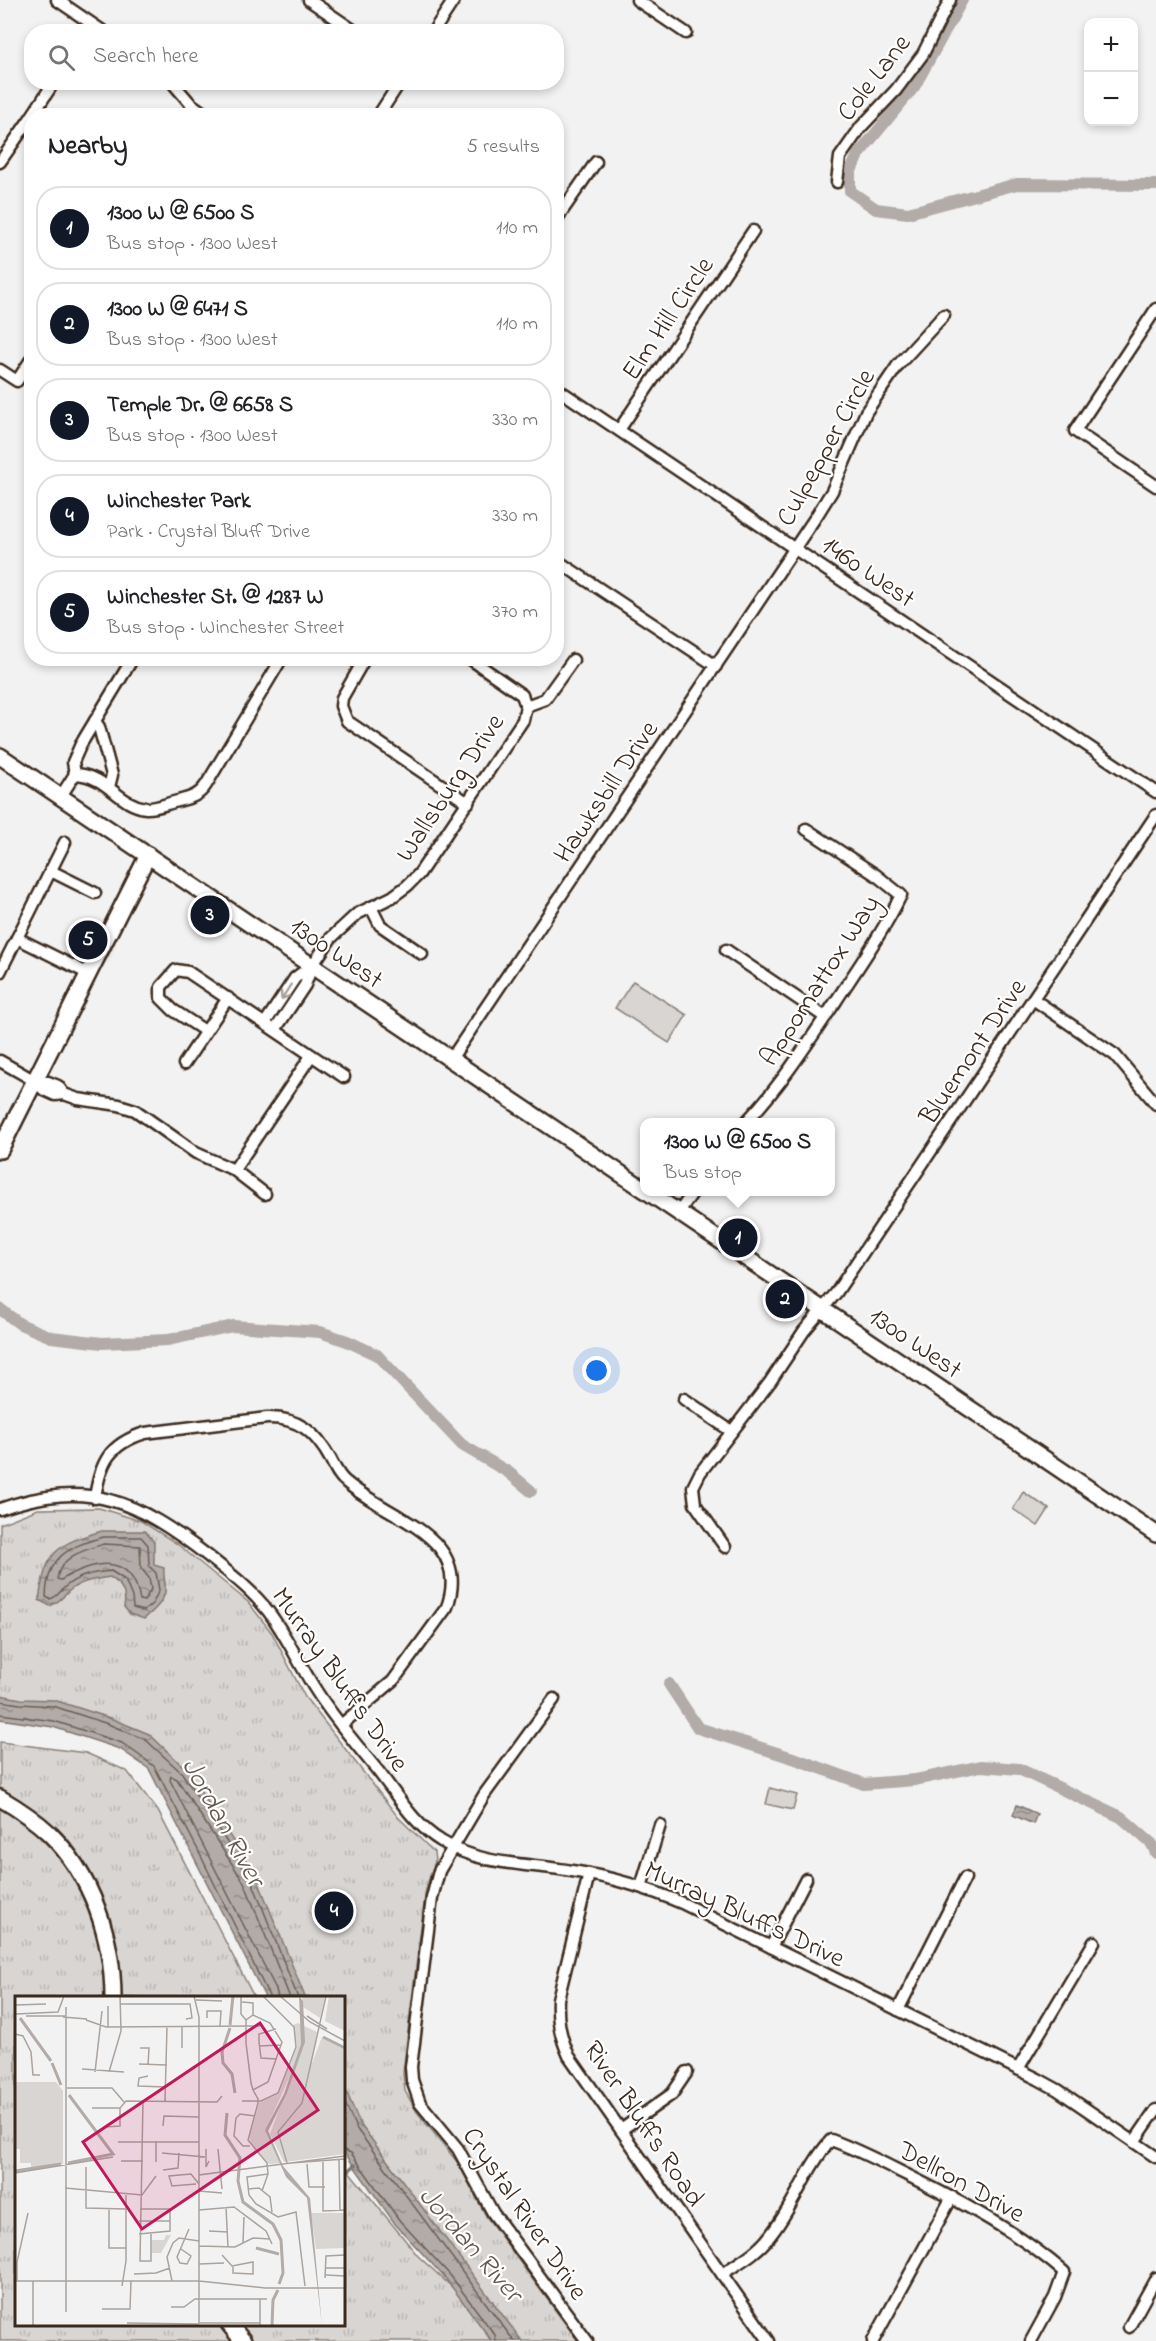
<!DOCTYPE html>
<meta charset="utf-8">
<style>
:root{--surface:#fff;--page:#f2f2f2;--text:#202124;--muted:#757577;--line:#e0e0e0;--accent:#111827}
body{margin:0;font-family:"Indie Flower",sans-serif;background:var(--page);color:var(--text)}
.controls{position:absolute;right:18px;top:18px;display:grid;overflow:hidden;border-radius:12px;box-shadow:0 3px 9px #0003}
.controls button{width:54px;height:54px;display:grid;place-items:center;padding:0;border:0;border-bottom:2px solid var(--line);background:var(--surface);color:var(--text);font:30px sans-serif}
.you{position:absolute;left:597px;top:1371px;width:21px;height:21px;margin:-15px;border:4px solid #fff;border-radius:50%;background:#1a73e8;box-shadow:0 0 0 9px #1a73e833}
.badge{display:grid;place-items:center;width:39px;height:39px;border-radius:50%;background:var(--accent);color:#fff;font-size:20px;font-weight:700}
.pin{position:absolute;translate:-50% -50%;border:3px solid #fff;box-shadow:0 2px 6px #0006}
.popup{position:absolute;left:640px;top:1118px;width:195px;height:78px;box-sizing:border-box;display:grid;place-content:center;border-radius:12px;background:var(--surface);filter:drop-shadow(0 2px 4px #0005);font-size:20px;white-space:nowrap;color:var(--muted)}
.popup b{font-size:22px;color:var(--text)}
.popup::after{content:'';position:absolute;left:50%;top:100%;margin-left:-12px;border:12px solid transparent;border-top-color:var(--surface)}
.list{margin:0;padding:0;list-style:none}
h2{display:flex;justify-content:space-between;align-items:center;height:78px;margin:0;padding:0 24px;font-size:26px}
h2 small{font-size:20px;font-weight:400;color:var(--muted)}
.list li{display:grid;grid-template-columns:39px 1fr auto;gap:18px;align-items:center;box-sizing:border-box;height:84px;margin:0 12px 12px;padding:0 12px;border:2px solid var(--line);border-radius:24px}
.list b{display:block;font-size:22px;white-space:nowrap}
.list p{margin:0;font-size:20px;white-space:nowrap;color:var(--muted)}
.list em{font-size:20px;font-style:normal;color:var(--muted)}
.icon{flex:none;width:33px;height:33px;fill:none;stroke:currentColor;stroke-width:2;stroke-linecap:round;stroke-linejoin:round}
.map{position:relative;flex:none;width:1156px;height:2341px;overflow:hidden}
.search{position:absolute;background:var(--surface);box-shadow:0 3px 9px #0003;left:24px;top:24px;width:540px;height:66px;display:flex;align-items:center;gap:15px;box-sizing:border-box;padding:0 21px;border-radius:24px;color:var(--muted);font-size:22px}
.panel{position:absolute;background:var(--surface);box-shadow:0 3px 9px #0003;left:24px;top:108px;width:540px;height:558px;border-radius:24px}
.map>svg:first-child{display:block}
.grass{fill:url(#grass-tufts);stroke:#8a8078;stroke-width:1.5}
.garden{fill:#d8d5d2;stroke:#8a8078;stroke-width:1.5}
.water{fill:url(#water-ripples);stroke:#827770;stroke-width:1.5}
.lines{fill:none;stroke-linecap:round;stroke-linejoin:round}
.shore{stroke:#6b5e55;stroke-width:1.5}
.stream{stroke:#827770;stroke-width:4}
.canal{stroke:#b2aba7;stroke-width:12}
.street-casing{stroke:#3b2a1e;stroke-width:15}
.secondary-casing{stroke:#3b2a1e;stroke-width:20}
.street{stroke:#fff;stroke-width:10}
.secondary{stroke:#fff;stroke-width:15}
.oneway{stroke:#a79f9a}
.labels{text-anchor:middle;stroke-width:4.5;stroke-linejoin:round;paint-order:stroke}
.street-label{font-size:27px;fill:#3b2a1e;stroke:#fff}
.water-label{font-size:28px;font-style:italic;fill:#65574e;stroke:#fff}
.inset-river{fill:none;stroke:#b2aba7;stroke-width:3}
.inset-road{fill:none;stroke:#a9a29d;stroke-width:1.5}
.view{fill:#c2185b;fill-opacity:0.15;stroke:#c2185b;stroke-width:3}
.inset-edge{fill:none;stroke:#3b2a1e;stroke-width:3}
</style>
<div class="map">
<svg width="1156" height="2341" viewBox="0 0 1156 2341">
<defs>
<pattern id="grass-tufts" width="24" height="20" patternUnits="userSpaceOnUse" patternTransform="scale(1.5)"><rect width="24" height="20" fill="#d8d5d2"/><path d="M3 7l-1-3M5 7V3M7 7l1-3M15 17l-1-3M17 17v-4M19 17l1-3" fill="none" stroke="#bab7b4"/></pattern>
<pattern id="water-ripples" width="26" height="14" patternUnits="userSpaceOnUse" patternTransform="scale(1.5)"><rect width="26" height="14" fill="#b2aba7"/><path d="M2 4q2-2 4 0t4 0M15 11q2-2 4 0t4 0" fill="none" stroke="#928b87"/></pattern>
</defs>
<rect width="100%" height="100%" fill="#f3f2f2"/>
<filter id="ink" filterUnits="userSpaceOnUse"><feTurbulence type="fractalNoise" baseFrequency=".0167" numOctaves="2"/><feDisplacementMap in="SourceGraphic" scale="12" xChannelSelector="R" yChannelSelector="G"/><feConvolveMatrix kernelMatrix="1 2 1 2 8 2 1 2 1" color-interpolation-filters="sRGB"/></filter>
<g filter="url(#ink)">
<!-- grass -->
<g class="grass">
<polygon points="99,1508 141,1521 176,1543 248,1602 272,1633 305,1697 398,1817 434,1852 435,1861 426,1888 410,2014 403,2073 405,2091 417,2112 458,2163 486,2216 578,2341 513,2341 344,2106 344,1998 286,1997 134,1740 0,1705 0,1524 38,1509"/>
<polygon points="0,1742 86,1753 127,1771 158,1811 254,1997 16,1998 16,2324 344,2324 344,2165 418,2256 464,2298 491,2341 0,2341"/>
</g>
<!-- garden -->
<g class="garden">
<polygon points="633,981 687,1015 669,1043 615,1008"/>
<polygon points="1023,1492 1049,1509 1038,1526 1013,1509"/>
<polygon points="770,1788 797,1795 793,1810 766,1804"/>
</g>
<!-- water -->
<g class="water">
<path d="M 102,1531 L 145,1531 L 154,1542 L 154,1565 L 164,1568 C 163,1576 166,1585 165,1592 C 163,1603 152,1612 144,1619 L 130,1614 L 124,1607 C 127,1593 122,1584 110,1577 C 96,1579 80,1581 69,1591 C 62,1598 59,1602 50,1606 L 39,1600 C 46,1551 56,1544 102,1531 Z"/>
<polygon points="0,1695 21,1699 54,1700 110,1718 149,1734 187,1770 257,1878 305,1997 265,1997 149,1769 120,1749 53,1727 0,1719"/>
<polygon points="1017,1805 1037,1814 1033,1824 1013,1815"/>
<polygon points="344,2086 360,2124 522,2341 492,2341 446,2279 396,2225 344,2152"/>
</g>
<g class="lines">
<!-- shore -->
<g class="shore">
<path d="M 103,1537 L 141,1537 L 148,1545 L 149,1566 L 156,1573 L 159,1590 L 153,1603 L 144,1611 L 133,1608 L 132,1597 L 125,1580 L 111,1571 C 95,1572 77,1576 65,1587 C 59,1592 58,1597 50,1599 L 46,1597 C 47,1556 68,1547 103,1537 Z"/>
<path d="M 104,1544 L 140,1546 L 141,1568 L 149,1578 L 151,1589 L 144,1601 L 140,1600 C 132,1551 93,1561 61,1580 L 57,1579 C 60,1556 84,1550 104,1544 Z"/>
<polyline points="0,1701 20,1704 53,1706 108,1724 146,1740 182,1773 252,1881 298,1998"/>
<polyline points="0,1714 54,1721 122,1743 154,1766 198,1850 270,1998"/>
<polyline points="278,1998 276,1989 170,1780 171,1776 177,1779 245,1884 290,1998"/>
<polyline points="344,2101 356,2128 514,2341"/>
<polyline points="344,2150 351,2153 400,2221 450,2275 495,2335 496,2341"/>
</g>
<!-- stream -->
<polyline class="stream" points="344,2174 355,2165"/>
<!-- canal -->
<g class="canal">
<polyline points="962,0 914,87 858,155 850,173 850,191 876,209 908,213 1017,184 1156,185"/>
<polyline points="0,1309 20,1324 51,1337 102,1343 168,1340 233,1326 320,1332 347,1341 377,1355 462,1445 508,1472 531,1491"/>
<polyline points="669,1684 698,1728 796,1759 864,1784 915,1780 981,1766 1019,1769 1121,1817 1152,1844 1156,1853"/>
</g>
<defs>
<g id="street">
<polyline points="57,0 104,32"/>
<polyline points="309,0 356,32"/>
<polyline points="637,0 686,33"/>
<polyline points="433,32 454,0"/>
<polyline points="172,82 190,103 208,116"/>
<polyline points="32,116 54,82"/>
<polyline points="378,116 400,82"/>
<polyline points="0,162 32,116"/>
<polyline points="837,182 840,157 861,127 896,90 923,54 950,0"/>
<polyline points="556,220 596,162"/>
<polyline points="1156,309 1075,431 1156,486"/>
<polyline points="0,370 17,381 32,358"/>
<polyline points="556,388 1156,792"/>
<polyline points="619,430 753,231"/>
<polyline points="556,560 716,666"/>
<polyline points="365,658 342,698 341,706 347,721 468,803"/>
<polyline points="526,706 545,699 573,660"/>
<polyline points="95,721 99,727 112,775 109,787"/>
<polyline points="75,774 73,762 81,744 133,658"/>
<path d="M 61,796 L 75,774 C 107,775 118,805 146,808 C 156,809 168,803 178,801 C 190,798 199,796 206,785 L 282,658"/>
<polyline points="51,871 95,893"/>
<polyline points="371,907 380,925 422,954"/>
<polyline points="17,938 87,973"/>
<polyline points="726,950 825,1017"/>
<polyline points="0,972 65,842"/>
<polyline points="1033,999 1115,1055 1156,1104"/>
<polyline points="265,1023 295,978 311,966"/>
<polyline points="275,1030 305,985 312,966 331,938 357,914 392,897 407,886 419,874 523,720 526,706 522,695 469,658"/>
<polyline points="205,1031 173,1010 161,998 161,987 176,970 188,972 344,1077"/>
<polyline points="451,1059 817,515 832,491 866,412 898,365 944,315"/>
<polyline points="0,1061 35,1081 44,1090 55,1095 64,1094"/>
<polyline points="184,1064 228,998"/>
<polyline points="35,1081 48,1082 58,1086 64,1094 78,1099 119,1105 135,1110 196,1153 234,1170 265,1194"/>
<path d="M 746,1122 C 781,1085 808,1043 836,1001 C 859,966 883,932 901,895 L 876,875 L 806,829"/>
<polyline points="234,1170 311,1056"/>
<polyline points="679,1212 693,1192"/>
<polyline points="684,1399 731,1431"/>
<path d="M 95,1498 C 100,1463 109,1444 145,1433 L 267,1418 C 299,1417 316,1433 331,1460 C 335,1468 339,1477 346,1482 C 388,1519 473,1535 447,1607 L 393,1681 L 341,1725"/>
<path d="M 0,1509 C 89,1478 137,1501 208,1556 C 229,1573 251,1589 268,1611 C 287,1636 300,1666 317,1692 C 335,1720 357,1745 378,1771 C 397,1795 414,1825 441,1841 C 481,1866 527,1863 572,1871 C 611,1877 648,1888 684,1904 L 1038,2079 L 1058,2090 L 1156,2157"/>
<polyline points="725,1547 695,1504 693,1487 700,1473 770,1382 804,1331 836,1293 1156,815"/>
<polyline points="554,1699 484,1795 439,1871 432,1898 411,2067 412,2080 420,2103 458,2149 493,2213 587,2341"/>
<path d="M 589,1874 L 558,1999 C 557,2020 560,2036 569,2056 L 769,2341"/>
<polyline points="641,1887 660,1825"/>
<polyline points="771,1947 806,1879"/>
<polyline points="898,2010 965,1878"/>
<polyline points="1018,2069 1094,1942"/>
<polyline points="621,2130 672,2094 687,2072"/>
<polyline points="1134,2142 1156,2110"/>
<path d="M 722,2274 C 738,2263 757,2253 769,2237 C 794,2207 805,2169 831,2140 C 859,2150 885,2164 911,2177 C 965,2204 1019,2233 1064,2272 L 1055,2297 L 1031,2341"/>
<polyline points="1129,2327 1156,2278"/>
<polyline points="873,2341 952,2197"/>
</g>
<g id="secondary">
<polyline points="0,756 645,1190"/>
<polyline points="0,1150 148,855"/>
<polyline points="648,1192 1156,1534"/>
<path d="M 0,1798 C 17,1808 34,1819 49,1833 C 92,1875 113,1938 113,1998"/>
<polyline points="229,2324 243,2341"/>
</g>
</defs>
<!-- street casing -->
<use href="#street" class="street-casing"/>
<!-- secondary casing -->
<use href="#secondary" class="secondary-casing"/>
<!-- street -->
<use href="#street" class="street"/>
<!-- secondary -->
<use href="#secondary" class="secondary"/>
</g>
<!-- one-way arrows -->
<defs><path id="oneway-shaft" d="M-6 0H5M1.5-3L5.5 0L1.5 3" fill="none" stroke-width="1.6" stroke-linecap="round" stroke-linejoin="round" transform="scale(1.5)"/></defs>
<use class="oneway" href="#oneway-shaft" transform="translate(286 992) rotate(123)"/>
</g>
<g class="labels">
<!-- street labels -->
<g class="street-label">
<text transform="translate(873 77) rotate(-52)" y="9">Cole Lane</text>
<text transform="translate(667 318) rotate(-56)" y="9">Elm Hill Circle</text>
<text transform="translate(825 447) rotate(-61)" y="9">Culpepper Circle</text>
<text transform="translate(869 571) rotate(34)" y="9">1460 West</text>
<text transform="translate(449 787) rotate(-56)" y="9">Wallsburg Drive</text>
<text transform="translate(605 791) rotate(-56)" y="9">Hawksbill Drive</text>
<text transform="translate(337 952) rotate(34)" y="9">1300 West</text>
<text transform="translate(819 980) rotate(-57)" y="9">Appomattox Way</text>
<text transform="translate(972 1051) rotate(-56)" y="9">Bluemont Drive</text>
<text transform="translate(916 1342) rotate(34)" y="9">1300 West</text>
<text transform="translate(341 1679) rotate(55)" y="9">Murray Bluffs Drive</text>
<text transform="translate(745 1913) rotate(25)" y="9">Murray Bluffs Drive</text>
<text transform="translate(645 2123) rotate(56)" y="9">River Bluffs Road</text>
<text transform="translate(962 2181) rotate(29)" y="9">Dellron Drive</text>
<text transform="translate(526 2213) rotate(56)" y="9">Crystal River Drive</text>
</g>
<!-- water labels -->
<g class="water-label">
<text transform="translate(225 1821) rotate(61)" y="10">Jordan River</text>
<text transform="translate(472 2243) rotate(49)" y="10">Jordan River</text>
</g>
</g>
<!-- overview -->
<g transform="translate(15 1996)">
<rect width="330" height="330" fill="#f3f2f2"/>
<path d="M 287,0 L 310,0 L 305,22 L 288,11 ZM 314,0 L 330,0 L 330,35 L 310,25 ZM 283,27 L 302,36 L 296,70 L 307,41 L 330,51 L 330,158 L 269,166 L 255,138 L 284,60 L 252,131 L 266,167 L 254,168 L 239,154 L 234,142 L 244,107 L 263,98 L 282,50 L 278,29 ZM 296,217 L 330,217 L 330,252 L 301,253 ZM 151,239 L 156,239 L 146,257 L 137,257 L 137,244 L 149,244 Z" fill="#d8d5d2"/>
<path d="M 317,223 L 330,226 L 330,248 L 307,246 L 306,226 Z" fill="#d8d5d2"/>
<path d="M 0,86 L 41,86 L 48,95 L 48,168 L 16,173 L 16,167 L 5,167 L 5,153 L 0,153 Z" fill="#d8d5d2"/>
<path d="M 284,0 L 288,5 L 290,46 L 272,97 L 253,135 L 268,170 L 295,202 L 307,330 L 292,202 L 271,181 L 250,134 L 269,98 L 286,48 Z" fill="#b2aba7"/>
<path class="inset-river" d="M 5,22 L 36,65M 215,29 L 218,0M 215,32 L 207,56 L 208,67 L 217,78 L 220,97M 308,41 L 330,52M 37,67 L 46,89M 212,117 L 210,139 L 225,162 L 223,185 L 228,206 L 258,228 L 266,244 L 268,277 L 264,288M 53,167 L 98,158 L 54,99M 0,175 L 46,168M 241,252 L 264,258M 257,330 L 258,304 L 263,294"/>
<path class="inset-road" d="M 179,0 L 184,21 L 184,179M 226,0 L 226,18 L 231,24M 265,0 L 295,26 L 330,45M 181,4 L 207,5M 227,6 L 238,7 L 238,19M 106,8 L 175,8 L 177,22 L 171,23M 0,9 L 31,8M 93,10 L 93,31M 1,18 L 43,16 L 49,0M 11,20 L 50,20M 292,20 L 312,33M 48,21 L 72,23M 192,22 L 192,15 L 206,15 L 205,30M 71,24 L 91,31 L 245,30M 167,31 L 167,52M 261,33 L 244,38 L 244,46 L 246,62 L 262,63M 0,38 L 8,40 L 16,56 L 18,79 L 25,79M 244,50 L 266,49M 125,52 L 134,52 L 133,69M 124,68 L 152,69M 67,73 L 109,76M 80,76 L 87,15M 94,76 L 106,35 L 105,0M 133,80 L 124,82 L 123,90 L 151,91M 52,92 L 97,92 L 109,106M 238,94 L 253,86 L 267,46 L 255,27 L 238,19 L 231,24 L 231,47 L 236,87 L 238,94 L 243,103 L 243,107 L 233,144 L 252,167 L 253,178 L 247,195M 128,105 L 125,265 L 136,265 L 136,238M 150,105 L 152,31M 227,105 L 246,105 L 263,97 L 281,51 L 279,31 L 248,0M 77,112 L 105,112M 148,130 L 149,120 L 184,121M 90,131 L 105,130 L 105,112 L 111,105 L 202,106 L 207,100M 141,145 L 141,166M 103,146 L 184,146M 235,150 L 228,150 L 219,140 L 221,122 L 225,118 L 240,120M 191,153 L 191,171 L 194,165M 203,153 L 207,193M 147,157 L 190,161M 324,164 L 325,214M 106,165 L 128,165M 308,166 L 308,215 L 330,214M 272,167 L 263,136 L 287,107 L 311,0M 276,167 L 330,163M 292,168 L 294,191 L 310,191M 71,171 L 71,212 L 111,213M 148,174 L 163,172 L 164,157M 0,177 L 98,161M 253,178 L 232,181 L 234,199 L 241,208 L 263,221 L 281,216 L 290,290M 181,188 L 157,190 L 154,180 L 176,178 L 184,188M 50,192 L 127,199 L 141,180M 233,193 L 244,192 L 255,201 L 257,216M 184,195 L 207,197M 211,211 L 213,251M 94,213 L 94,252 L 111,252M 184,214 L 219,211 L 251,235 L 257,248M 124,225 L 155,225M 194,235 L 213,236M 124,238 L 155,235 L 155,213 L 125,213M 228,247 L 229,221M 184,250 L 220,251 L 238,242 L 255,243M 166,253 L 176,260 L 172,268 L 165,267 L 162,261 L 174,233M 207,259 L 217,270 L 238,266 L 238,278 L 218,277 L 218,270M 184,268 L 209,267M 311,272 L 330,272M 119,278 L 141,277 L 155,272M 311,279 L 330,280M 310,282 L 311,260 L 330,259M 0,285 L 184,285 L 250,292 L 330,292M 2,285 L 2,266 L 13,217M 18,285 L 18,330M 157,285 L 152,261 L 158,247 L 164,242 L 184,245M 184,285 L 184,179 L 330,160M 107,290 L 111,265 L 111,199M 245,303 L 245,330M 156,311 L 169,311 L 180,303 L 252,303M 87,313 L 115,313 L 116,285M 51,316 L 51,11M 112,327 L 184,328M 184,327 L 245,327M 184,328 L 184,285"/>
<path class="view" d="M 245,27 L 303,114 L 127,233 L 68,146 Z"/>
<rect width="330" height="330" class="inset-edge"/>
</g>
</svg>
<div class="controls">
<button>+</button>
<button>−</button>
</div>
<div class="you"></div>
<div class="pin badge" style="left:738px;top:1238px">1</div>
<div class="popup"><b>1300 W @ 6500 S</b>Bus stop</div>
<div class="pin badge" style="left:785px;top:1299px">2</div>
<div class="pin badge" style="left:210px;top:915px">3</div>
<div class="pin badge" style="left:334px;top:1911px">4</div>
<div class="pin badge" style="left:88px;top:940px">5</div>
<div class="search"><svg class="icon" aria-label="search" viewBox="0 0 24 24"><circle cx="10" cy="10" r="6"/><path d="M15 15l6 6"/></svg>Search here</div>
<section class="panel">
<h2>Nearby<small>5 results</small></h2>
<ul class="list">
<li><span class="badge">1</span><div><b>1300 W @ 6500 S</b><p>Bus stop · 1300 West</p></div><em>110 m</em></li>
<li><span class="badge">2</span><div><b>1300 W @ 6471 S</b><p>Bus stop · 1300 West</p></div><em>110 m</em></li>
<li><span class="badge">3</span><div><b>Temple Dr. @ 6658 S</b><p>Bus stop · 1300 West</p></div><em>330 m</em></li>
<li><span class="badge">4</span><div><b>Winchester Park</b><p>Park · Crystal Bluff Drive</p></div><em>330 m</em></li>
<li><span class="badge">5</span><div><b>Winchester St. @ 1287 W</b><p>Bus stop · Winchester Street</p></div><em>370 m</em></li>
</ul>
</section>
</div>
